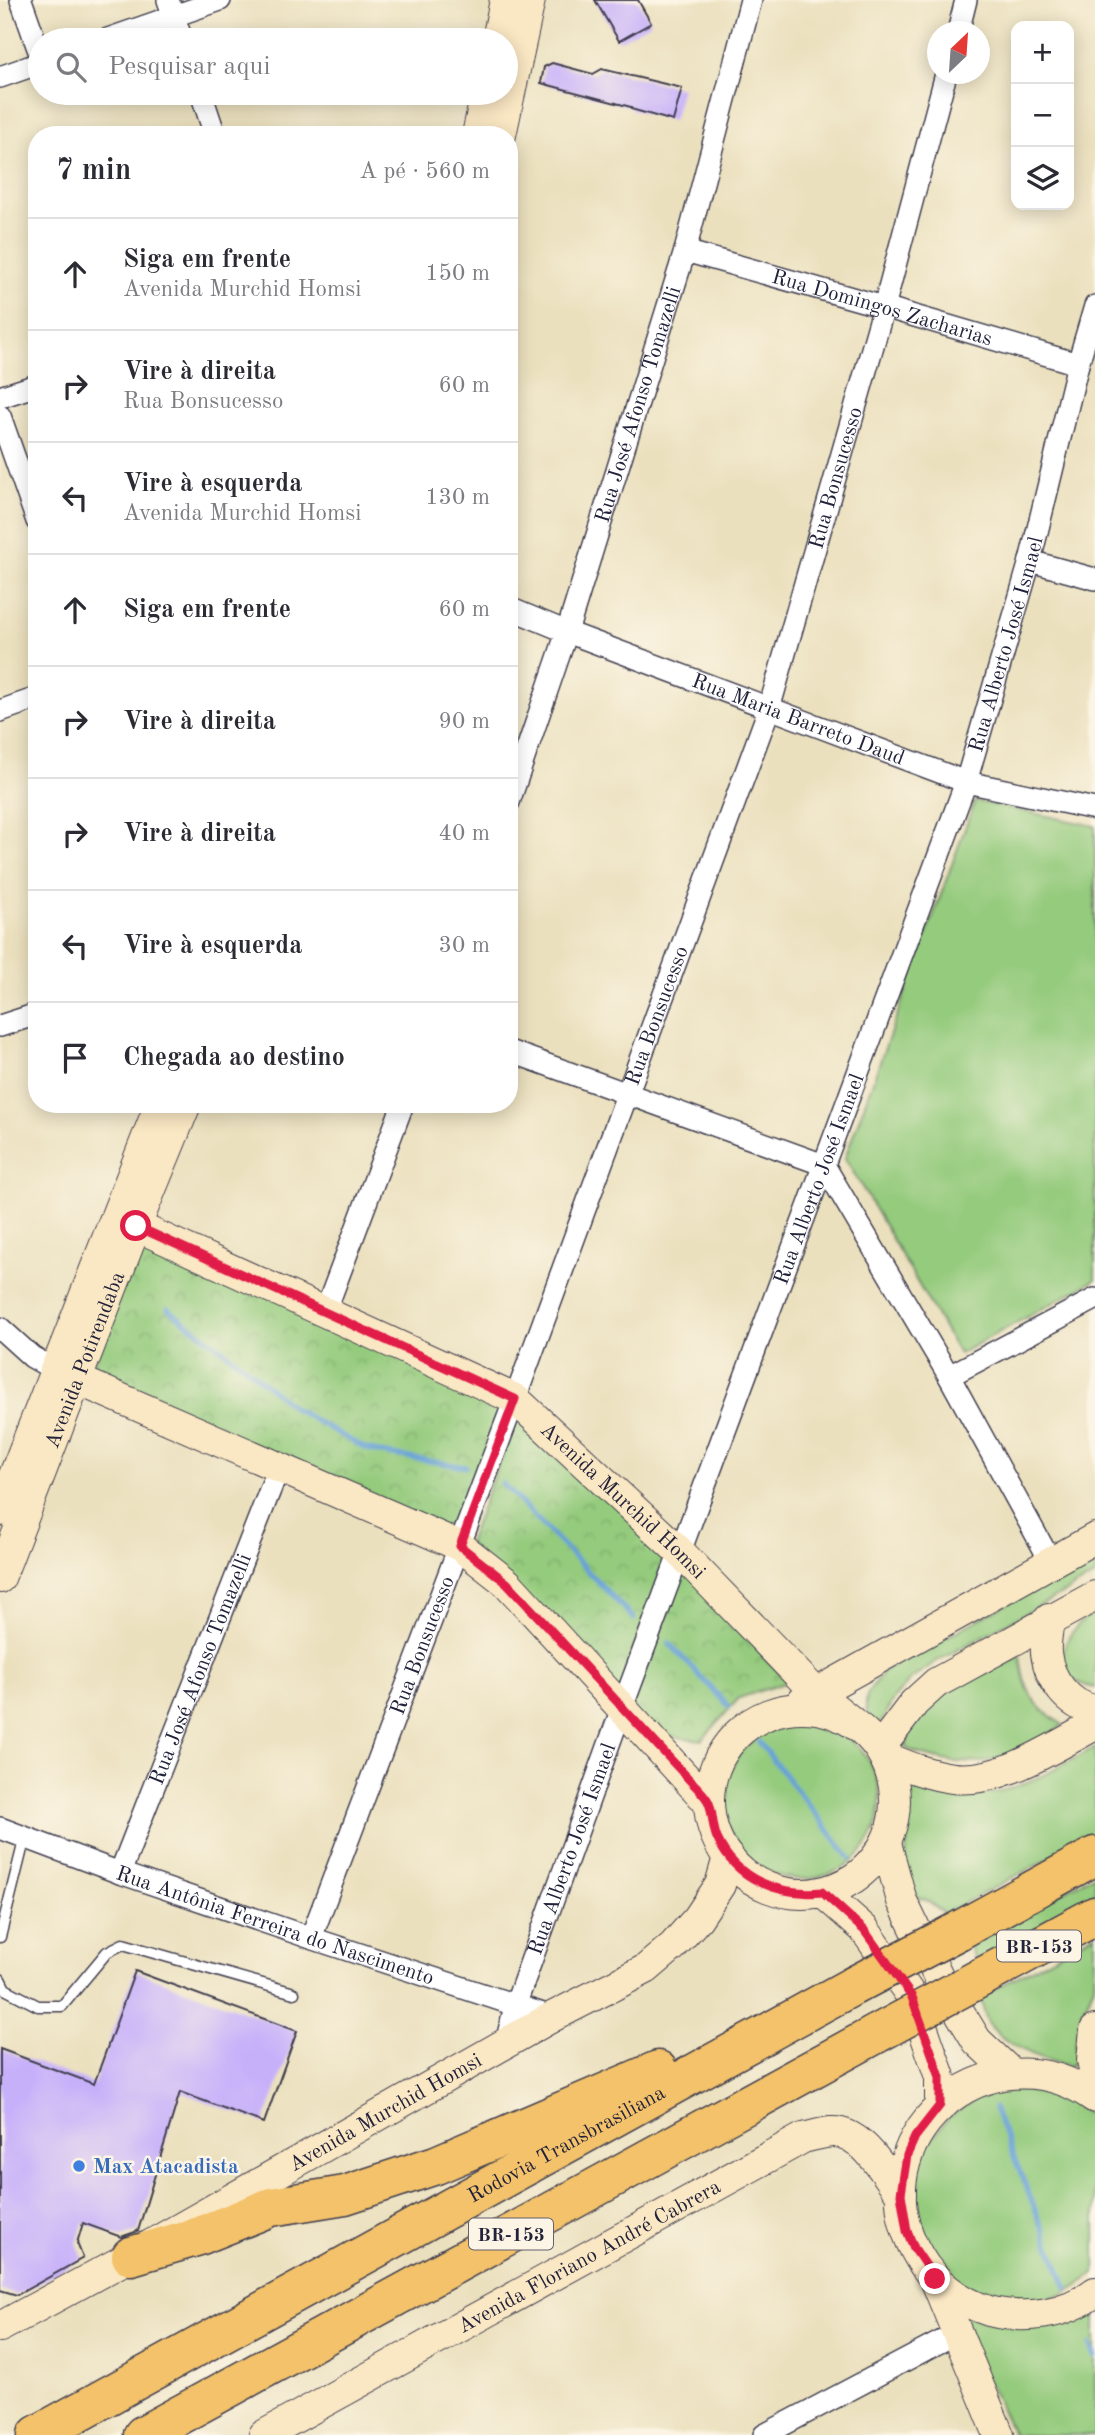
<!DOCTYPE html>
<html lang="pt">
<meta charset="utf-8">
<style>
:root{--surface:#fff;--page:#f7f7f7;--text:#2b2b33;--muted:#7c7c81;--line:#e1e1e2}
body{margin:0;font-family:"Old Standard TT",serif;background:var(--page);color:var(--text)}
.controls{position:absolute;right:21px;top:21px;display:grid;overflow:hidden;border-radius:14px;box-shadow:0 4px 18px #0003}
.controls button{width:63px;height:63px;display:grid;place-items:center;padding:0;border:0;border-bottom:2px solid var(--line);background:var(--surface);color:var(--text);font:35px sans-serif}
.compass{position:absolute;left:927px;top:21px;width:63px;height:63px;border-radius:50%;background:var(--surface);box-shadow:0 4px 18px #0003;rotate:25deg}
.stop{position:absolute;width:21px;height:21px;margin:-16px;border:5px solid #e11d48;border-radius:50%;background:#fff}
.stop.end{background:#e11d48;border-color:#fff;box-shadow:0 2px 7px #0008}
.list{margin:0;padding:0;list-style:none}
h2{display:flex;justify-content:space-between;align-items:center;height:91px;margin:0;padding:0 28px;font-size:30px}
h2 small{font-size:23px;font-weight:400;color:var(--muted)}
.list li{display:grid;grid-template-columns:46px 1fr auto;gap:21px;align-items:center;box-sizing:border-box;height:112px;padding:0 28px;border-top:2px solid var(--line)}
.list b{display:block;font-size:26px;white-space:nowrap}
.list p{margin:0;font-size:23px;white-space:nowrap;color:var(--muted)}
.list em{font-size:23px;font-style:normal;color:var(--muted)}
.icon{flex:none;width:38px;height:38px;fill:none;stroke:currentColor;stroke-width:2;stroke-linecap:round;stroke-linejoin:round}
.map{position:relative;flex:none;width:1095px;height:2435px;overflow:hidden}
.search{position:absolute;background:var(--surface);box-shadow:0 4px 18px #0003;left:28px;top:28px;width:490px;height:77px;display:flex;align-items:center;gap:18px;box-sizing:border-box;padding:0 24px;border-radius:38px;color:var(--muted);font-size:26px}
.panel{position:absolute;background:var(--surface);box-shadow:0 4px 18px #0003;left:28px;top:126px;width:490px;height:987px;border-radius:28px}
.map>svg:first-child{display:block}
.green{fill:#94cb7d;stroke:#5b765c;stroke-width:2}
.park{fill:url(#park-crowns);stroke:#5b765c;stroke-width:2}
.lines{fill:none;stroke-linecap:round;stroke-linejoin:round}
.stream{stroke:#68a2d7;stroke-width:5}
.building{fill:#c7b0fa}
.lane-casing{stroke:#403e4f;stroke-width:13}
.street-casing{stroke:#403e4f;stroke-width:24}
.secondary-casing{stroke:#403e4f;stroke-width:32}
.highway-casing{stroke:#403e4f;stroke-width:41}
.lane{stroke:#fff;stroke-width:10}
.street{stroke:#fff;stroke-width:21}
.secondary{stroke:#fae7c3;stroke-width:30}
.highway{stroke:#f3c26a;stroke-width:38}
.highway-bridge-casing{stroke:#403e4f;stroke-width:41;stroke-linecap:butt}
.highway-bridge{stroke:#f3c26a;stroke-width:38}
.route{stroke:#e11d48;stroke-width:9}
.shop-dot{fill:#3f7fe0;stroke:#fcf5e5;stroke-width:2.5}
.labels{text-anchor:middle;stroke-width:5;stroke-linejoin:round;paint-order:stroke}
.shield{fill:#fcf5e5;stroke:#63616e;stroke-width:2}
.shield-label{font-size:19px;font-weight:bold;fill:#22223b}
.street-label{font-size:21px;fill:#22223b;stroke:#fcf5e5}
.shop-label{font-size:21px;font-weight:bold;fill:#366cbe;stroke:#fcf5e5;text-anchor:start}
</style>
<div class="map">
<svg width="1095" height="2435" viewBox="0 0 1095 2435">
<defs>
<pattern id="park-crowns" width="20" height="18" patternUnits="userSpaceOnUse" patternTransform="scale(1.75)"><rect width="20" height="18" fill="#94cb7d"/><path d="M2 6a3 3 0 1 1 6 0M12 15a3 3 0 1 1 6 0" fill="none" stroke="#7fae6d"/></pattern>
</defs>
<rect width="100%" height="100%" fill="#fcf5e5"/>
<filter id="ink" filterUnits="userSpaceOnUse"><feTurbulence type="fractalNoise" baseFrequency=".0143" numOctaves="2"/><feDisplacementMap in="SourceGraphic" scale="14" xChannelSelector="R" yChannelSelector="G"/><feConvolveMatrix kernelMatrix="1 2 1 2 8 2 1 2 1" color-interpolation-filters="sRGB"/></filter>
<filter id="wash" filterUnits="userSpaceOnUse"><feTurbulence type="fractalNoise" baseFrequency=".00686" numOctaves="4" result="noise"/><feDisplacementMap in="SourceGraphic" scale="28" xChannelSelector="R" yChannelSelector="G"/><feGaussianBlur stdDeviation="1.57" result="paint"/><feColorMatrix in="noise" values="0 0 0 0 0 0 0 0 0 0 0 0 0 0 0 0 0 1.4 0 .05"/><feComposite in="paint" operator="in"/></filter>
<g filter="url(#wash)">
<rect width="100%" height="100%" fill="#ebe0be"/>
<!-- green -->
<g class="green">
<polygon points="975,801 1095,826 1095,1280 959,1354 845,1158"/>
<path d="M 1095,1556 L 1095,1576 L 935,1662 L 910,1680 L 894,1698 L 878,1728 C 859,1711 864,1692 881,1676 L 882,1672 Z"/>
<path d="M 1095,1611 L 1095,1688 C 1043,1678 1062,1631 1095,1611 Z"/>
<path d="M 1020,1656 C 1024,1691 1033,1706 1063,1725 C 1007,1763 970,1775 905,1748 L 912,1729 L 939,1695 Z"/>
<circle cx="802" cy="1801" r="78"/>
<path d="M 1095,1747 L 1095,1834 L 944,1914 L 929,1901 L 914,1897 L 906,1864 L 907,1809 L 903,1779 C 911,1783 920,1788 928,1791 C 988,1809 1045,1776 1095,1747 Z"/>
<polygon points="1095,1874 1095,1897 975,1961 968,1944"/>
<path d="M 1095,1934 C 1095,1949 1095,1971 1094,1985 C 1083,2013 1074,2028 1075,2060 L 1070,2066 C 1044,2060 998,2045 986,2018 C 984,2012 982,2004 980,1997 Z"/>
<path d="M 1013,2089 C 1045,2090 1070,2098 1095,2119 L 1095,2274 L 1064,2294 L 1031,2303 L 996,2300 L 964,2286 L 938,2263 L 916,2215 L 915,2180 L 927,2146 L 948,2118 L 978,2098 Z"/>
<polygon points="1095,2307 1095,2435 1013,2435 954,2309"/>
</g>
<!-- park -->
<g class="park">
<polygon points="141,1235 505,1402 456,1535 89,1376"/>
<polygon points="519,1410 673,1554 619,1699 468,1543"/>
<polygon points="685,1566 787,1682 739,1698 702,1740 650,1734 629,1713"/>
</g>
<g class="lines">
<!-- stream -->
<g class="stream">
<polyline points="168,1309 244,1366 295,1409 364,1448 381,1453 466,1467"/>
<polyline points="502,1483 634,1619"/>
<polyline points="669,1643 729,1707"/>
<polyline points="759,1742 850,1858"/>
<polyline points="994,2108 1067,2288"/>
<polyline points="1090,2345 1095,2356"/>
</g>
</g>
<g id="blocks">
<!-- building -->
<g class="building">
<polygon points="595,0 638,0 651,23 619,41"/>
<polygon points="552,63 593,74 602,69 682,88 673,121 631,109 631,107 541,83 544,67"/>
<polygon points="135,1971 297,2031 264,2123 180,2092 138,2231 121,2237 83,2223 77,2243 83,2258 17,2295 0,2290 0,2049 94,2084"/>
</g>
</g>
</g>
<g filter="url(#ink)">
<use href="#blocks" fill-opacity="0" stroke="#403e4f" stroke-width="2"/>
<g class="lines">
<defs>
<g id="lane">
<polyline points="0,1937 25,1837"/>
<polyline points="0,1979 5,1989 38,2006 62,2006 107,1952 123,1944 294,1993"/>
</g>
<g id="street">
<polyline points="21,0 40,54"/>
<polyline points="168,0 182,40"/>
<polyline points="958,32 966,0"/>
<polyline points="105,40 220,0"/>
<polyline points="0,77 40,63"/>
<polyline points="201,93 215,135"/>
<path id="s1" d="M 685,251 L 884,307 L 1078,364"/>
<polyline points="0,397 37,385"/>
<polyline points="0,416 37,521"/>
<polyline points="1030,561 1095,579"/>
<path id="s2" d="M 509,608 L 567,632 L 966,782 L 1095,809"/>
<polyline points="0,711 37,698"/>
<path id="s3" d="M 509,802 L 567,632 L 685,251 L 751,0"/>
<polyline points="0,1026 37,1014"/>
<polyline points="509,1051 824,1165 949,1376 1051,1562"/>
<polyline points="325,1312 403,1104"/>
<polyline points="0,1328 32,1357 55,1370"/>
<polyline points="949,1376 1095,1299"/>
<path id="s4" d="M 0,1828 L 120,1873 L 311,1938 L 552,2017"/>
<path id="s5" d="M 120,1873 L 279,1467"/>
<path id="s6" d="M 311,1938 L 515,1399 L 769,709 L 884,307 L 946,74"/>
<path id="s7" d="M 506,2043 L 515,2006 L 622,1708 L 966,782 L 1030,561 L 1078,364 L 1095,306"/>
<polyline points="764,2435 957,2333"/>
</g>
<g id="secondary">
<polyline points="497,40 505,0"/>
<polyline points="477,135 486,93"/>
<polyline points="501,135 530,0"/>
<path id="s8" d="M 136,1226 L 515,1399 L 681,1553 L 816,1693 L 851,1721"/>
<polyline points="55,1370 460,1546 507,1583 709,1803"/>
<polyline points="0,1511 160,1104"/>
<path id="s9" d="M 0,1578 L 136,1226 L 186,1104"/>
<path d="M 1049,1619 C 1048,1630 1045,1643 1046,1653 C 1049,1679 1068,1706 1095,1710"/>
<polyline points="802,1701 1095,1538"/>
<circle cx="802" cy="1801" r="93"/>
<polyline points="880,1748 914,1703 936,1683 1095,1596"/>
<path d="M 885,1757 C 907,1766 929,1775 953,1778 C 1000,1784 1055,1746 1095,1725"/>
<polyline points="886,1843 902,1901 940,1980 977,2041 1011,2073"/>
<polyline points="822,1892 864,1929 912,1997 940,2077 940,2105"/>
<polyline points="1095,2030 1092,2060 1095,2074"/>
<path d="M 1095,2098 C 988,2020 851,2143 919,2257 C 934,2283 960,2302 989,2311 C 1024,2320 1066,2315 1095,2292"/>
<polyline points="935,2279 999,2435"/>
<path id="s10" d="M 0,2327 L 131,2256 L 552,2017 L 646,1969 L 673,1946 L 698,1918 L 720,1885 L 728,1857"/>
<path id="s11" d="M 264,2435 L 803,2138 C 812,2136 822,2133 831,2132 C 862,2130 884,2173 901,2194"/>
</g>
<g id="highway">
<polyline points="958,1931 1095,1856"/>
<polyline points="984,1976 1095,1916"/>
<polyline points="131,2256 199,2236 271,2207 345,2195 436,2165 658,2070"/>
<path id="s12" d="M 37,2435 L 853,1986"/>
<polyline points="143,2435 878,2033"/>
</g>
</defs>
<!-- lane casing -->
<use href="#lane" class="lane-casing"/>
<!-- street casing -->
<use href="#street" class="street-casing"/>
<!-- secondary casing -->
<use href="#secondary" class="secondary-casing"/>
<!-- highway casing -->
<use href="#highway" class="highway-casing"/>
<!-- lane -->
<use href="#lane" class="lane"/>
<!-- street -->
<use href="#street" class="street"/>
<!-- secondary -->
<use href="#secondary" class="secondary"/>
<!-- highway -->
<use href="#highway" class="highway"/>
<defs>
<g id="highway-bridge">
<polyline points="853,1986 958,1931"/>
<polyline points="878,2033 984,1976"/>
</g>
</defs>
<!-- highway-bridge casing -->
<use href="#highway-bridge" class="highway-bridge-casing"/>
<!-- highway-bridge -->
<use href="#highway-bridge" class="highway-bridge"/>
</g>
</g>
<g class="lines" filter="url(#ink)">
<!-- route -->
<path class="route" d="M 136,1226 L 515,1399 L 460,1546 L 507,1583 L 686,1776 C 693,1784 703,1792 708,1801 C 713,1810 712,1827 717,1838 C 736,1880 779,1896 822,1892 L 864,1930 L 912,1997 L 940,2077 L 940,2105 L 915,2137 L 907,2155 L 901,2194 L 907,2231 L 914,2248 L 935,2279"/>
</g>
<!-- markers -->
<circle class="shop-dot" cx="79" cy="2166" r="7"/>
<g class="labels">
<!-- shield labels -->
<g class="shield">
<rect x="997" y="1930.5" width="84" height="31" rx="5"/>
<rect x="469" y="2218.5" width="84" height="31" rx="5"/>
</g>
<g class="shield-label">
<text x="1039" y="1953">BR-153</text>
<text x="511" y="2241">BR-153</text>
</g>
<!-- street labels -->
<g class="street-label">
<text dy="7" stroke="none"><textPath href="#s1" startOffset="205">Rua Domingos Zacharias</textPath></text>
<text dy="7" stroke="none"><textPath href="#s3" startOffset="418">Rua José Afonso Tomazelli</textPath></text>
<text dy="7" stroke="none"><textPath href="#s6" startOffset="1552">Rua Bonsucesso</textPath></text>
<text dy="7" stroke="none"><textPath href="#s7" startOffset="1486">Rua Alberto José Ismael</textPath></text>
<text dy="7" stroke="none"><textPath href="#s2" startOffset="310">Rua Maria Barreto Daud</textPath></text>
<text dy="7" stroke="none"><textPath href="#s6" startOffset="985">Rua Bonsucesso</textPath></text>
<text dy="7" stroke="none"><textPath href="#s7" startOffset="919">Rua Alberto José Ismael</textPath></text>
<text dy="7" stroke="none"><textPath href="#s9" startOffset="234">Avenida Potirendaba</textPath></text>
<text dy="7" stroke="none"><textPath href="#s8" startOffset="565">Avenida Murchid Homsi</textPath></text>
<text dy="7" stroke="none"><textPath href="#s6" startOffset="313">Rua Bonsucesso</textPath></text>
<text dy="7" stroke="none"><textPath href="#s5" startOffset="219">Rua José Afonso Tomazelli</textPath></text>
<text dy="7" stroke="none"><textPath href="#s7" startOffset="205">Rua Alberto José Ismael</textPath></text>
<text dy="7" stroke="none"><textPath href="#s4" startOffset="292">Rua Antônia Ferreira do Nascimento</textPath></text>
<text dy="7" stroke="none"><textPath href="#s10" startOffset="441">Avenida Murchid Homsi</textPath></text>
<text dy="7" stroke="none"><textPath href="#s12" startOffset="604">Rodovia Transbrasiliana</textPath></text>
<text dy="7" stroke="none"><textPath href="#s11" startOffset="371">Avenida Floriano André Cabrera</textPath></text>
</g>
<!-- shop labels -->
<g class="shop-label">
<text x="93" y="2173">Max Atacadista</text>
</g>
</g>
</svg>
<div class="controls">
<button>+</button>
<button>−</button>
<button><svg class="icon" aria-label="layers" viewBox="0 0 24 24"><path d="M12 4l9 5-9 5-9-5zM3 14l9 5 9-5"/></svg></button>
</div>
<svg class="compass" viewBox="-18 -18 36 36"><path d="M0-13l5 13h-10z" fill="#e53935"/><path d="M0 13l5-13h-10z" fill="#7c7c81"/></svg>
<div class="stop" style="left:136px;top:1226px"></div>
<div class="stop end" style="left:935px;top:2279px"></div>
<div class="search"><svg class="icon" aria-label="search" viewBox="0 0 24 24"><circle cx="10" cy="10" r="6"/><path d="M15 15l6 6"/></svg>Pesquisar aqui</div>
<section class="panel">
<h2>7 min<small>A pé · 560 m</small></h2>
<ul class="list">
<li><svg class="icon" aria-label="ahead" viewBox="0 0 24 24"><path d="M12 20V5M6 11l6-6 6 6"/></svg><div><b>Siga em frente</b><p>Avenida Murchid Homsi</p></div><em>150 m</em></li>
<li><svg class="icon" aria-label="right" viewBox="0 0 24 24"><path d="M7 20v-9h11M14 6l5 5-5 5"/></svg><div><b>Vire à direita</b><p>Rua Bonsucesso</p></div><em>60 m</em></li>
<li><svg class="icon" aria-label="left" viewBox="0 0 24 24"><path d="M17 20v-9H6M10 6l-5 5 5 5"/></svg><div><b>Vire à esquerda</b><p>Avenida Murchid Homsi</p></div><em>130 m</em></li>
<li><svg class="icon" aria-label="ahead" viewBox="0 0 24 24"><path d="M12 20V5M6 11l6-6 6 6"/></svg><div><b>Siga em frente</b></div><em>60 m</em></li>
<li><svg class="icon" aria-label="right" viewBox="0 0 24 24"><path d="M7 20v-9h11M14 6l5 5-5 5"/></svg><div><b>Vire à direita</b></div><em>90 m</em></li>
<li><svg class="icon" aria-label="right" viewBox="0 0 24 24"><path d="M7 20v-9h11M14 6l5 5-5 5"/></svg><div><b>Vire à direita</b></div><em>40 m</em></li>
<li><svg class="icon" aria-label="left" viewBox="0 0 24 24"><path d="M17 20v-9H6M10 6l-5 5 5 5"/></svg><div><b>Vire à esquerda</b></div><em>30 m</em></li>
<li><svg class="icon" aria-label="arrive" viewBox="0 0 24 24"><path d="M6 21V4h12l-3 4 3 4H6"/></svg><div><b>Chegada ao destino</b></div></li>
</ul>
</section>
</div>
